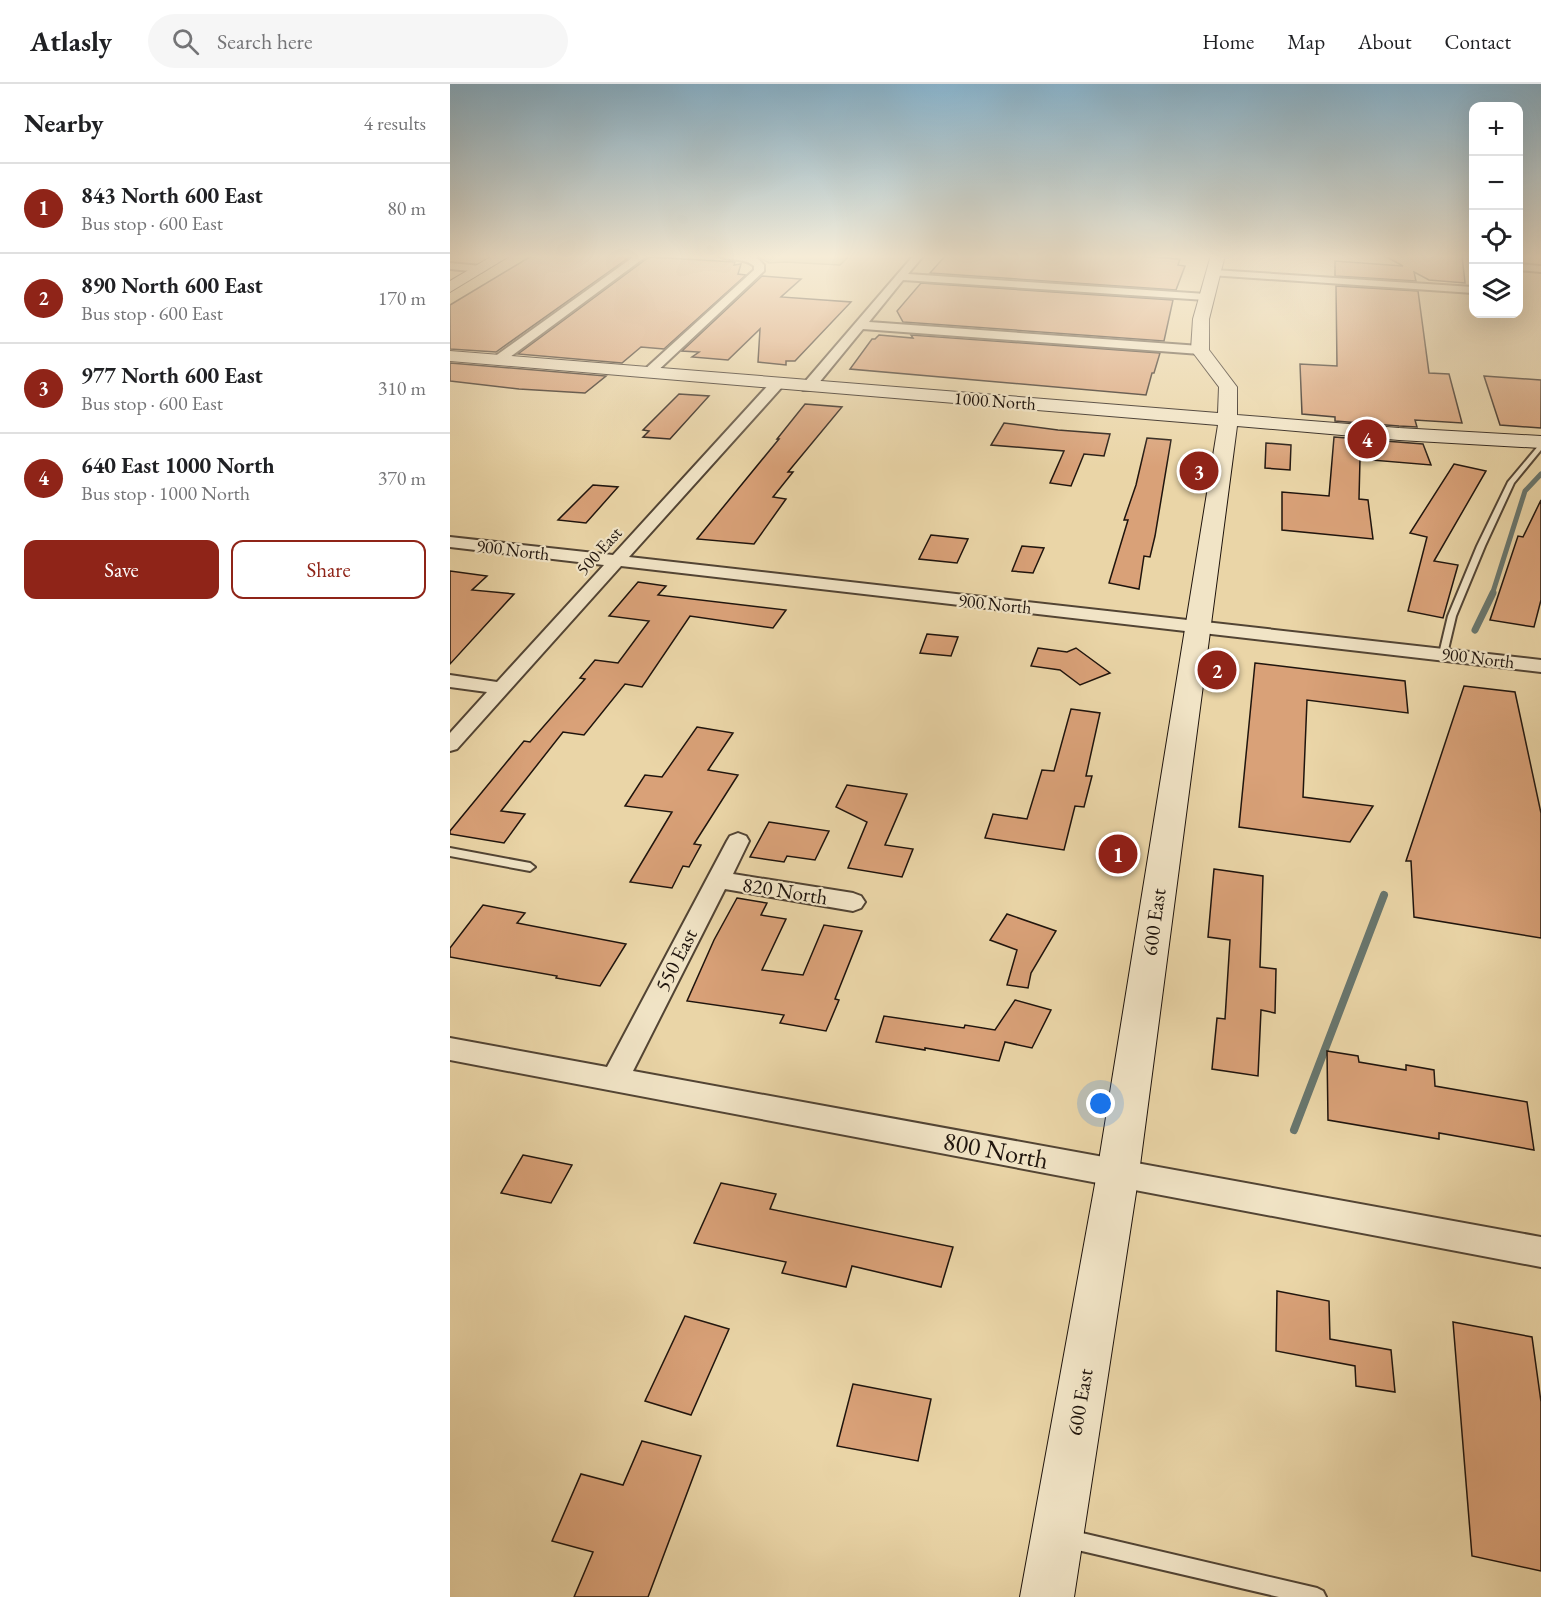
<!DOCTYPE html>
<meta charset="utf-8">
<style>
:root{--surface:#fff;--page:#f6f6f6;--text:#202124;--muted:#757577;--line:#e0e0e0;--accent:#8f2418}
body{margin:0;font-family:"EB Garamond",serif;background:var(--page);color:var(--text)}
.controls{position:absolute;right:18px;top:18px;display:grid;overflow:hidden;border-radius:12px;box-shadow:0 6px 24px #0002}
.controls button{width:54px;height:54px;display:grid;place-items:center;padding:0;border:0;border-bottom:2px solid var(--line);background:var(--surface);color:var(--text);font:30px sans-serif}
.you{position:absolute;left:651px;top:1020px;width:21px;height:21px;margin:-15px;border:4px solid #fff;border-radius:50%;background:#1a73e8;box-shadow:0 0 0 9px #1a73e833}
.badge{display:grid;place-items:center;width:39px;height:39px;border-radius:50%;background:var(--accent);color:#fff;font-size:20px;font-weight:700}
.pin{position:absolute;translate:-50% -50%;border:3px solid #fff;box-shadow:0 2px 6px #0006}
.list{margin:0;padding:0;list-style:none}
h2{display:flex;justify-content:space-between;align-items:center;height:78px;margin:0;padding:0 24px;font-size:26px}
h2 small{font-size:20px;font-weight:400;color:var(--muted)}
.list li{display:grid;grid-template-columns:39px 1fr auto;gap:18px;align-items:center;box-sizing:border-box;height:90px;padding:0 24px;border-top:2px solid var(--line)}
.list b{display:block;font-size:22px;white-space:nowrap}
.list p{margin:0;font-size:20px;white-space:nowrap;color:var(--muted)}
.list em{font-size:20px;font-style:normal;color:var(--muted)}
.actions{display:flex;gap:12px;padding:18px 24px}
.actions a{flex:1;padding:14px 0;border:2px solid var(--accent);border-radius:12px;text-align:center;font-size:21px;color:var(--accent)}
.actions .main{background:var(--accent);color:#fff}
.icon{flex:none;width:33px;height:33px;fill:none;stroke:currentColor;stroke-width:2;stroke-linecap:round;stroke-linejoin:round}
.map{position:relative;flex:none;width:1091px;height:1513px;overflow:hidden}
header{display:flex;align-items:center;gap:36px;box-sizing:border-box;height:84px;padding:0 30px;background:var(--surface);border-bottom:2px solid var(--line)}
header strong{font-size:28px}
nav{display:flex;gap:33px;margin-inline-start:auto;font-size:21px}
.search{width:420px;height:54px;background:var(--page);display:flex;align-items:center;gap:15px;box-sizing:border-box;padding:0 21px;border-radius:33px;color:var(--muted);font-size:22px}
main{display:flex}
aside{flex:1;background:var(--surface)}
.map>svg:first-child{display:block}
.green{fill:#babc85;stroke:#6c6849;stroke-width:1.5}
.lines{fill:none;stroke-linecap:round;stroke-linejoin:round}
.stream-far2{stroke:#68766e;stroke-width:5}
.stream-far1{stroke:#68766e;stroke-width:7}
.stream{stroke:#68766e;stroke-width:8}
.building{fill:#d9a178;stroke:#1f140d;stroke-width:1.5}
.lane-casing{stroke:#524434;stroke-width:4}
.street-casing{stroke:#524434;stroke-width:4}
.secondary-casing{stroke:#1f140d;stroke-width:2}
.lane{fill:#f1e4c6;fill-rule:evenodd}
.street{fill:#f1e4c6;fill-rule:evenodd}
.secondary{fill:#f1e4c6;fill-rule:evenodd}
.labels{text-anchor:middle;stroke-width:4.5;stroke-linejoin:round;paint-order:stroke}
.far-street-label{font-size:18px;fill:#1f140d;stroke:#f1e4c6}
.street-label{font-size:21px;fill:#1f140d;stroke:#f1e4c6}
.near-street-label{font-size:26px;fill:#1f140d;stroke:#f1e4c6}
</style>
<header>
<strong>Atlasly</strong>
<div class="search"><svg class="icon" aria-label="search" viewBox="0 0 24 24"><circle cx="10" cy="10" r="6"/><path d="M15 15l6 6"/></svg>Search here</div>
<nav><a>Home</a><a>Map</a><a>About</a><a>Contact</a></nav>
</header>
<main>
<aside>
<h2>Nearby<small>4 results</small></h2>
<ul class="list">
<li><span class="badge">1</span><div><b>843 North 600 East</b><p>Bus stop · 600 East</p></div><em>80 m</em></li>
<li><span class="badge">2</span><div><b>890 North 600 East</b><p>Bus stop · 600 East</p></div><em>170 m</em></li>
<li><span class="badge">3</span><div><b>977 North 600 East</b><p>Bus stop · 600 East</p></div><em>310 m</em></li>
<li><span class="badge">4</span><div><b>640 East 1000 North</b><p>Bus stop · 1000 North</p></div><em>370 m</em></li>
</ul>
<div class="actions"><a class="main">Save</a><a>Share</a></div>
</aside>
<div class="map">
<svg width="1091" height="1513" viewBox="0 0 1091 1513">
<rect width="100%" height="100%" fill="#ead5a7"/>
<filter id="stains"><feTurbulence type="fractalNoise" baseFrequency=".00333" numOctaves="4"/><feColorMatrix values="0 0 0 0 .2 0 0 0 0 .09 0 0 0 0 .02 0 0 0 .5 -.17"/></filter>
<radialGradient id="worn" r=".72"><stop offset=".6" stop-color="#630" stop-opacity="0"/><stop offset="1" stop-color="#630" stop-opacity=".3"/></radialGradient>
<!-- green -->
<polygon class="green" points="400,171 390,181 335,178 319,179 307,172"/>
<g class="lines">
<!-- stream-far2 -->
<polyline class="stream-far2" points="1042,511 1075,407 1091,390"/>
<!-- stream-far1 -->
<polyline class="stream-far1" points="1025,546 1043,509"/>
<!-- stream -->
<polyline class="stream" points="844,1046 934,811"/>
</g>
<!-- building -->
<g class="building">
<polygon points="83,171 181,172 46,268 0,265 0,221"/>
<polygon points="496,171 672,171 730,175 728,181 735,182 726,206 480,189"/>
<polygon points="933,171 1012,171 1015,199 979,196 964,188 966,197 885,192 885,177 953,182"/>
<polygon points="199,173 285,178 284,181 291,180 288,190 296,191 214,265 191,263 172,279 68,270"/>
<polygon points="312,192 351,195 331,213 401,218 345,277 336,277 336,281 308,278 310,245 278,276 242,273 249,268 232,267"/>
<polygon points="471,199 723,216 714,257 453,238 447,227"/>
<polygon points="886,202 968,207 979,289 999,290 1012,339 965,336 967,343 949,342 885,337 885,333 852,330 850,280 887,282"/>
<polygon points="429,251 463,254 461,251 710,269 704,289 702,289 696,311 400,285 422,255 425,255"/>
<polygon points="0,279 156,292 135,309 69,305 0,297"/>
<polygon points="1034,292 1091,296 1091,344 1050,341"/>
<polygon points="229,310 259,312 220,355 193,353 199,347 193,346"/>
<polygon points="355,320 392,323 338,388 343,388 323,413 336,415 304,460 247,455 329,355 327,355"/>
<polygon points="554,339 608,346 660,350 654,372 634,370 621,402 600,399 614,367 541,361"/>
<polygon points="884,353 973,360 981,381 910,375 909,415 918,416 923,455 832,446 832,408 879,412"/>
<polygon points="697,354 721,356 705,452 700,473 694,472 689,505 659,499 678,436 674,436 686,401"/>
<polygon points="816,359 841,361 840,386 815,384"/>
<polygon points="1004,380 1036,387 984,477 1008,481 993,534 958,527 977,453 960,449"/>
<polygon points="143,401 168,403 136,439 108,436"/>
<polygon points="1091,416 1091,516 1084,543 1040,536 1068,452 1073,453"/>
<polygon points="481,451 518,455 507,479 469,475"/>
<polygon points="572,462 594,464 583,489 562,487"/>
<polygon points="0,487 37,492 22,506 64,510 0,580"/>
<polygon points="188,498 216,502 208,511 336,526 323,544 240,532 192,603 175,600 134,651 113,648 51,727 75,730 54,759 0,750 0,747 74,657 80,658 135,595 130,594 145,576 168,579 199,537 159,532"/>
<polygon points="477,550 508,553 501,572 470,569"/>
<polygon points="588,564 617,568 626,564 660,589 630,601 610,586 581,582"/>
<polygon points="805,579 955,597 958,629 857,616 853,713 923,722 900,758 789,743"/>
<polygon points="1014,602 1065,608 1091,729 1091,854 964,833 961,777 956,777"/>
<polygon points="621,625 650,629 636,692 642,692 634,723 625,722 614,766 535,754 543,730 577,735 592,686 604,687"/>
<polygon points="247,643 283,649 258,686 288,691 244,760 251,761 239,783 233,782 222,804 180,798 222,728 175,722 195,691 212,693"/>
<polygon points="397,701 457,710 435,761 463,765 452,793 398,784 417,738 386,723"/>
<polygon points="319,738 379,747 365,776 337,772 334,778 300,773"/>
<polygon points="764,785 813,792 810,883 826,885 825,929 811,926 808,992 762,985 767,934 775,935 780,856 758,853"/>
<polygon points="287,814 317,819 311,831 336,835 312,886 353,891 374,841 412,847 385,915 389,916 376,947 330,939 334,931 237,917 264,856"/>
<polygon points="33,821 75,829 67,839 176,860 150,902 106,894 107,892 0,873 0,864"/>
<polygon points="557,830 606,847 581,889 578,904 557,901 567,866 540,856"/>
<polygon points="565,916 601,926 582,964 555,958 549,977 475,964 475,966 426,958 434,932 514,944 515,941 545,946"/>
<polygon points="877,967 908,972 909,978 956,986 956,981 984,986 985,1002 1077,1018 1084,1066 989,1049 989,1055 878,1036"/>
<polygon points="73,1071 122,1081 101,1119 51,1109"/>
<polygon points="271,1099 326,1110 320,1125 503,1163 491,1203 402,1182 396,1203 332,1189 336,1178 244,1159"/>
<polygon points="827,1207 879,1217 880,1255 941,1266 945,1308 906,1302 905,1282 826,1267"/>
<polygon points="235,1232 279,1245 241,1331 195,1317"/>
<polygon points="1003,1238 1082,1253 1091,1318 1091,1487 1022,1472"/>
<polygon points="403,1300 481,1315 468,1377 387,1362"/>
<polygon points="192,1357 251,1372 198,1513 124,1513 143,1468 102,1457 131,1390 173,1401"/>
</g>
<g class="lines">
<defs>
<g id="lane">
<polygon points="1091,360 1091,366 1064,399 1035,462 1006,532 997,570 996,572 990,572 989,570 998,532 1027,462 1058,398 1089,361"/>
<polygon points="0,764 80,779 85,783 80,787 0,772"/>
<polygon points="619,1446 867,1504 873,1507 876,1513 829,1513 619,1464 613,1461 610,1455 613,1449"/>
</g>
<g id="street">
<polygon points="186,171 198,171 52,279 44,279 42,276 44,273"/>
<path d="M 268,171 L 306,173 L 314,181 L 314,187 L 202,292 L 194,292 L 192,289 L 194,286 L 304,186 L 304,182 C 294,173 278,178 268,171 Z"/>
<polygon points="464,171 474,171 458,190 756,210 762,213 756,216 453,196 419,238 750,262 756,266 750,270 413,245 363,306 353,306 352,303 353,300"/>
<polygon points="0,179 31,182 36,185 31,188 0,185"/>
<polygon points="1068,180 1091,182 1091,188 1068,186"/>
<polygon points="764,186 1023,203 1023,209 760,191 759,189"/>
<polygon points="327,296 333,300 332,303 179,473 1091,576 1091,588 171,482 7,665 0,667 0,649 37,608 0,603 0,591 47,598 154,481 0,463 0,453 163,471 322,297"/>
<polygon points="288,749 296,752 299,757 283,790 403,809 411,812 415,818 411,824 403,827 275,805 183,987 1091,1153 1091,1183 0,976 0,954 157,983 277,757 280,752"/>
</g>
<g id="secondary">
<polygon points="44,171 61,171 0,208 0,197"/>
<polygon points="761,171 775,171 759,235 759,266 787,303 787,331 949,344 1091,352 1091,364 949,356 787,342 689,1089 624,1513 570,1513 647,1089 768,341 0,277 0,267 768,329 769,303 741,266 743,235"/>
</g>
</defs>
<!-- lane casing -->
<use href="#lane" class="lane-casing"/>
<!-- street casing -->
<use href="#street" class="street-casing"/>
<!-- secondary casing -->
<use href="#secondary" class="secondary-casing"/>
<!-- lane -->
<use href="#lane" class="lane"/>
<!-- street -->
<use href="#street" class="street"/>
<!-- secondary -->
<use href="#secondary" class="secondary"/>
</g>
<!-- sky -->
<linearGradient id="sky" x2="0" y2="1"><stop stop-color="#88b6d1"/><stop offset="0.45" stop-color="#f6ecd7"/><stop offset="1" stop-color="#f6ecd7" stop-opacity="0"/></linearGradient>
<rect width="1091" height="383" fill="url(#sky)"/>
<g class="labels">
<!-- far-street labels -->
<g class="far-street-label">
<text transform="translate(545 317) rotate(4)" y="6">1000 North</text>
<text transform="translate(63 466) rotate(7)" y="6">900 North</text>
<text transform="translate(149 467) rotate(-48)" y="6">500 East</text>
<text transform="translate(545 520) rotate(6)" y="6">900 North</text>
<text transform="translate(1028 574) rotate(7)" y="6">900 North</text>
</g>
<!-- street labels -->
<g class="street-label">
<text transform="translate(335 807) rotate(9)" y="7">820 North</text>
<text transform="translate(704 838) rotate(-82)" y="7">600 East</text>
<text transform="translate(226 876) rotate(-63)" y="7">550 East</text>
<text transform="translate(630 1318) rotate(-80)" y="7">600 East</text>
</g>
<!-- near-street labels -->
<g class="near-street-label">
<text transform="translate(546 1066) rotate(11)" y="9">800 North</text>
</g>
</g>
<rect width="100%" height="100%" filter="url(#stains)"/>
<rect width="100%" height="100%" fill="url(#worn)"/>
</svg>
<div class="controls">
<button>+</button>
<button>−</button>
<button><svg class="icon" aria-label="locate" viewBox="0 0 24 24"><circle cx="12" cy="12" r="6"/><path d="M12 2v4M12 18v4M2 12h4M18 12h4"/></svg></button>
<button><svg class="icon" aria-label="layers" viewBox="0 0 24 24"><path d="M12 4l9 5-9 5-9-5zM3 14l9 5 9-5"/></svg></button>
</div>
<div class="you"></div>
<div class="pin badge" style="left:668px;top:770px">1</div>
<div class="pin badge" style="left:767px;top:586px">2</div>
<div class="pin badge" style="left:749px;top:387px">3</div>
<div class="pin badge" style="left:917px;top:355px">4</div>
</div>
</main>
